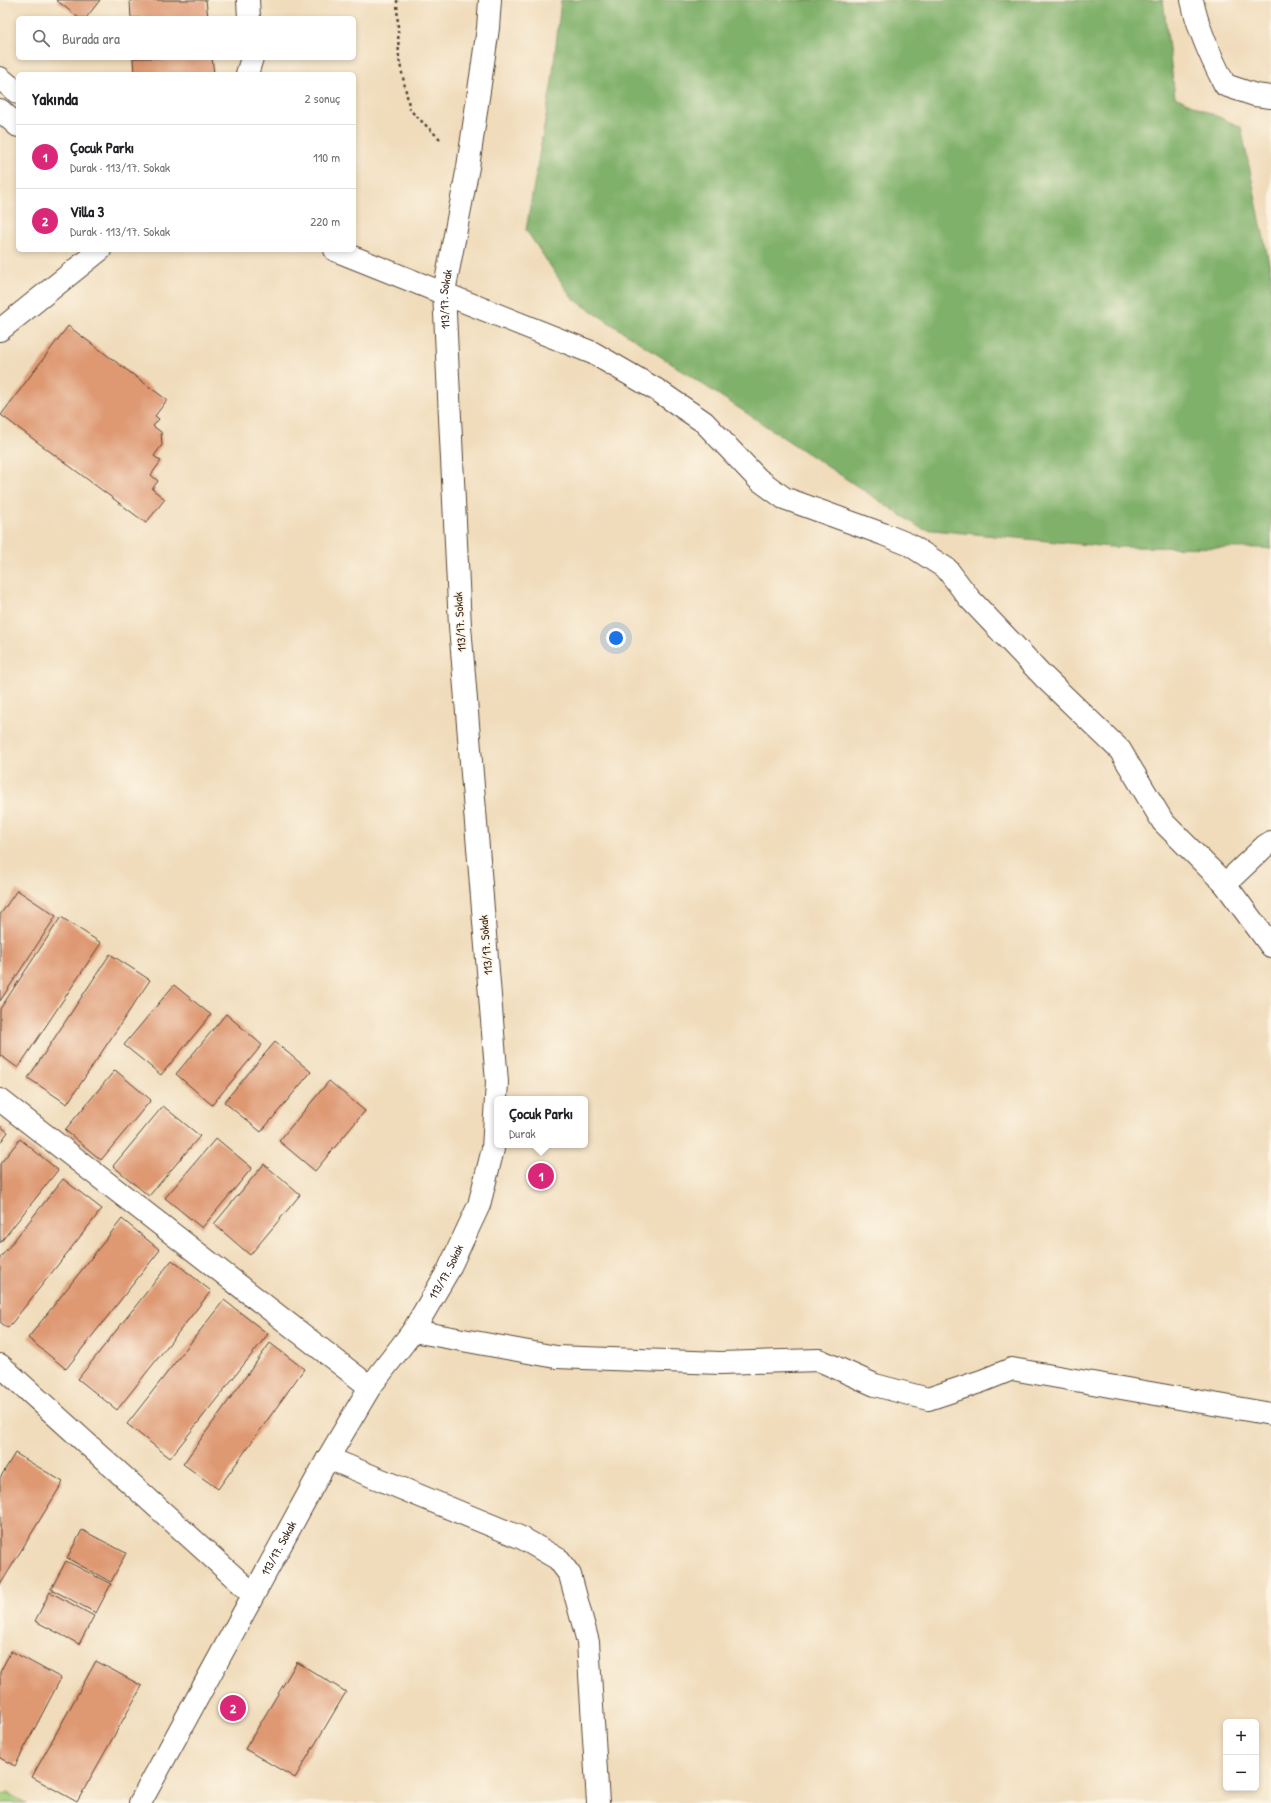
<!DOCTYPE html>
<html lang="tr">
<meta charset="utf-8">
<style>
:root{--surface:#fff;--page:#f6f6f6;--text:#202124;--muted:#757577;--line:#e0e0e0;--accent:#db2777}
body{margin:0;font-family:"Patrick Hand",sans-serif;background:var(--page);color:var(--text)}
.controls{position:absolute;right:12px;bottom:12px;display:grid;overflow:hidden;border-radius:6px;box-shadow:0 2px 6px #0003}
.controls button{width:36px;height:36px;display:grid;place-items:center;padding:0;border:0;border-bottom:1px solid var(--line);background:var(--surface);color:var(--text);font:20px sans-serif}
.you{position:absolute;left:616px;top:638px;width:14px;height:14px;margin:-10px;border:3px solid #fff;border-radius:50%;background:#1a73e8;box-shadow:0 0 0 6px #1a73e833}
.badge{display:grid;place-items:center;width:26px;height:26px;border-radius:50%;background:var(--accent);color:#fff;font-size:13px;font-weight:700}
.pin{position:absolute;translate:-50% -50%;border:2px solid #fff;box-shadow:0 1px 4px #0006}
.popup{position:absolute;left:494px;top:1096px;width:94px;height:52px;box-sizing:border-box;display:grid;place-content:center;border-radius:6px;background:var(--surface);filter:drop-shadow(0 1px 3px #0005);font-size:13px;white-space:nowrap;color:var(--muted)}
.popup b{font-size:15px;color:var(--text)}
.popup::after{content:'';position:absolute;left:50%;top:100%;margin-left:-8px;border:8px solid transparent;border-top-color:var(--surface)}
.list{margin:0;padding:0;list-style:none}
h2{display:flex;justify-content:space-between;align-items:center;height:52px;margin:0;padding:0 16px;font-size:17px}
h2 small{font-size:13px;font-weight:400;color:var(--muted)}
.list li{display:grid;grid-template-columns:26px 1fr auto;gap:12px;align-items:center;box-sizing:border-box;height:64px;padding:0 16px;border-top:1px solid var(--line)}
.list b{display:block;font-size:15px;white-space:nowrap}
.list p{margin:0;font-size:13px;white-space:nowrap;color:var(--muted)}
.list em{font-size:13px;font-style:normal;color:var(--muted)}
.icon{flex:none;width:22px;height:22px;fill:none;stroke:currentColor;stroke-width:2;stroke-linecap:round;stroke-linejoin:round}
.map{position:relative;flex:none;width:1271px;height:1803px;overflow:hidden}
.search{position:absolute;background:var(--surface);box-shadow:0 2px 6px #0003;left:16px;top:16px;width:340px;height:44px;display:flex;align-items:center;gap:10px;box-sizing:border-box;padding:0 14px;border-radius:6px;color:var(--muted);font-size:15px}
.panel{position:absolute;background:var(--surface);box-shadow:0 2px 6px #0003;left:16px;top:72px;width:340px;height:180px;border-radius:6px}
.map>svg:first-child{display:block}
.green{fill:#a1ce7b;stroke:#6e7c4c}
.forest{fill:#80b16b;stroke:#5e6e44}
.building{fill:#de9872}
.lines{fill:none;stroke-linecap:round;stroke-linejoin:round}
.minor-casing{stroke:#564536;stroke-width:24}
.path{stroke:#564536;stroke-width:2.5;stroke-dasharray:3 3;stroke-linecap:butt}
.minor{stroke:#fff;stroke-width:22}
.labels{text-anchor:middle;stroke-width:3;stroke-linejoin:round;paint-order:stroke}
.street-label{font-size:12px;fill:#3b2a1e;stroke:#fcf5e5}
</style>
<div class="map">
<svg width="1271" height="1803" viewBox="0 0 1271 1803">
<rect width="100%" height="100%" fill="#fcf5e5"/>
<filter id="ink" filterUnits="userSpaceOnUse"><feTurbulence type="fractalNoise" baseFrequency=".025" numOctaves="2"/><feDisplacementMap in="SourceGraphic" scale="8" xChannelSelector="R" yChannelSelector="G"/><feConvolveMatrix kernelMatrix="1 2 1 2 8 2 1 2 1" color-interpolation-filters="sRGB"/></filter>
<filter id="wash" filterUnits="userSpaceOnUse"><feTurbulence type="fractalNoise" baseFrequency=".012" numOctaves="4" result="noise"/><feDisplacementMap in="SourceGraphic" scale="16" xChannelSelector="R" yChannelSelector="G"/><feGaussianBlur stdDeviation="0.9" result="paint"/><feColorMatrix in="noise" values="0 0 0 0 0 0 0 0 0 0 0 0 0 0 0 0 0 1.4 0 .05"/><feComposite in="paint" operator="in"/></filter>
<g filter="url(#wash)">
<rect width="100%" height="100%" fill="#f0dcbb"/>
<!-- green -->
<polygon class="green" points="7,1793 26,1803 0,1803 0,1794"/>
<!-- forest -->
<polygon class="forest" points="561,0 1163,0 1175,97 1241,127 1271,273 1271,549 1262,548 1110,547 922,529 572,298 526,230 552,81"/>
<g id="blocks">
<!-- building -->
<g class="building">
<polygon points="56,0 100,0 86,18 79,18"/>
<polygon points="130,0 206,0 208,18 131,18"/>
<polygon points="133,58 212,58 214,74 134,74"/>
<polygon points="68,326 167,400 155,416 159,419 153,426 161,432 162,445 154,456 161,461 151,475 158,481 152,489 165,499 146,523 1,415"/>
<polygon points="17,890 56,916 0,1001 0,915"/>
<polygon points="61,917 101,943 18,1068 0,1055 0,1009"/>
<polygon points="110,954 150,980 67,1104 28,1078"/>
<polygon points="174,985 211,1015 161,1075 124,1045"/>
<polygon points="226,1014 262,1045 212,1105 176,1074"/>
<polygon points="275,1042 311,1072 261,1132 224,1102"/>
<polygon points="115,1070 151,1100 101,1160 65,1130"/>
<polygon points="329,1081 365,1111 315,1171 279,1141"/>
<polygon points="163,1106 200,1136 149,1196 113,1166"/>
<polygon points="0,1126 8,1132 0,1143"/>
<polygon points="216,1138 252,1168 202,1228 165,1198"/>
<polygon points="20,1139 58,1170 0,1243 0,1164"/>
<polygon points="264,1164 300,1195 250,1255 214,1224"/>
<polygon points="63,1179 102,1209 8,1328 0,1322 0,1258"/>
<polygon points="122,1219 160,1250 66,1369 28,1338"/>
<polygon points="172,1260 211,1291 117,1410 78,1379"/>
<polygon points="224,1300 268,1334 170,1458 127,1424"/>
<polygon points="270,1343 304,1369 218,1489 183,1464"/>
<polygon points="15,1453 63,1482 0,1585 0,1478"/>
<polygon points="82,1530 126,1553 111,1582 67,1558"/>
<polygon points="66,1561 111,1584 96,1613 51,1589"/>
<polygon points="50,1592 94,1616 79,1644 35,1621"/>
<polygon points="11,1651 61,1678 15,1766 0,1758 0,1672"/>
<polygon points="96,1661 142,1686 77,1802 32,1777"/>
<polygon points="297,1662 346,1692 295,1778 245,1749"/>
</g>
</g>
</g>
<g filter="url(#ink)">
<use href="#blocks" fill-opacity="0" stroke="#564536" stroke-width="1"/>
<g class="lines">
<defs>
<g id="minor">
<polyline points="248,0 249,18"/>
<path d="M 1192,0 C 1198,30 1211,58 1225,85 L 1255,95 L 1271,97"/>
<polyline points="247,74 252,58"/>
<polyline points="0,78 18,93"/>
<polyline points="0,110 18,126"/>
<polyline points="335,250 593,353 657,390 704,422 758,479 784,498 883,534 910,545 947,569 969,598 1044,677 1120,750 1163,822 1225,884 1271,946"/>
<polyline points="0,330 100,250"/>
<polyline points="1225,884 1265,846 1271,842"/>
<polyline points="0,1100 370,1387"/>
<polyline points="413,1331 556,1357 720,1363 819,1360 875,1385 928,1399 982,1381 1012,1369 1271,1414"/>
<polyline points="0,1365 253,1594"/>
<polyline points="328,1458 522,1538 558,1559 570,1575 588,1642 598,1803"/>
<path id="s1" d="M 140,1803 L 328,1458 L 370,1387 L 413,1331 L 448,1271 L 479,1205 L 493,1149 L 497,1082 L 460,626 L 444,292 L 468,167 L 488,28 L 490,0"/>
</g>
</defs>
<!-- minor casing -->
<use href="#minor" class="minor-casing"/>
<!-- path -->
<polyline class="path" points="397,0 399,59 410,110 442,141"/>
<!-- minor -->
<use href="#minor" class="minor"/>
</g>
</g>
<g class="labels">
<!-- street labels -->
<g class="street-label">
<text dy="4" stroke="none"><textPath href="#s1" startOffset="1598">113/17. Sokak</textPath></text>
<text transform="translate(460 622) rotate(-94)" y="4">113/17. Sokak</text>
<text transform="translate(486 945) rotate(-95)" y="4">113/17. Sokak</text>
<text dy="4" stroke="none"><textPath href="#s1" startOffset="614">113/17. Sokak</textPath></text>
<text dy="4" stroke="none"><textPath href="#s1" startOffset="290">113/17. Sokak</textPath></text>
</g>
</g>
</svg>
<div class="controls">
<button>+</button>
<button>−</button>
</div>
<div class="you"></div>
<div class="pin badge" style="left:541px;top:1176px">1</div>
<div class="popup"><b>Çocuk Parkı</b>Durak</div>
<div class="pin badge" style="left:233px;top:1708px">2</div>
<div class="search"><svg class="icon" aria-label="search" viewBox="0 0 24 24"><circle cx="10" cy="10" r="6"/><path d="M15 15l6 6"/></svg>Burada ara</div>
<section class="panel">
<h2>Yakında<small>2 sonuç</small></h2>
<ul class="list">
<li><span class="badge">1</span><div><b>Çocuk Parkı</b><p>Durak · 113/17. Sokak</p></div><em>110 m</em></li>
<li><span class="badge">2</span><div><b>Villa 3</b><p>Durak · 113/17. Sokak</p></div><em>220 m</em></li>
</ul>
</section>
</div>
